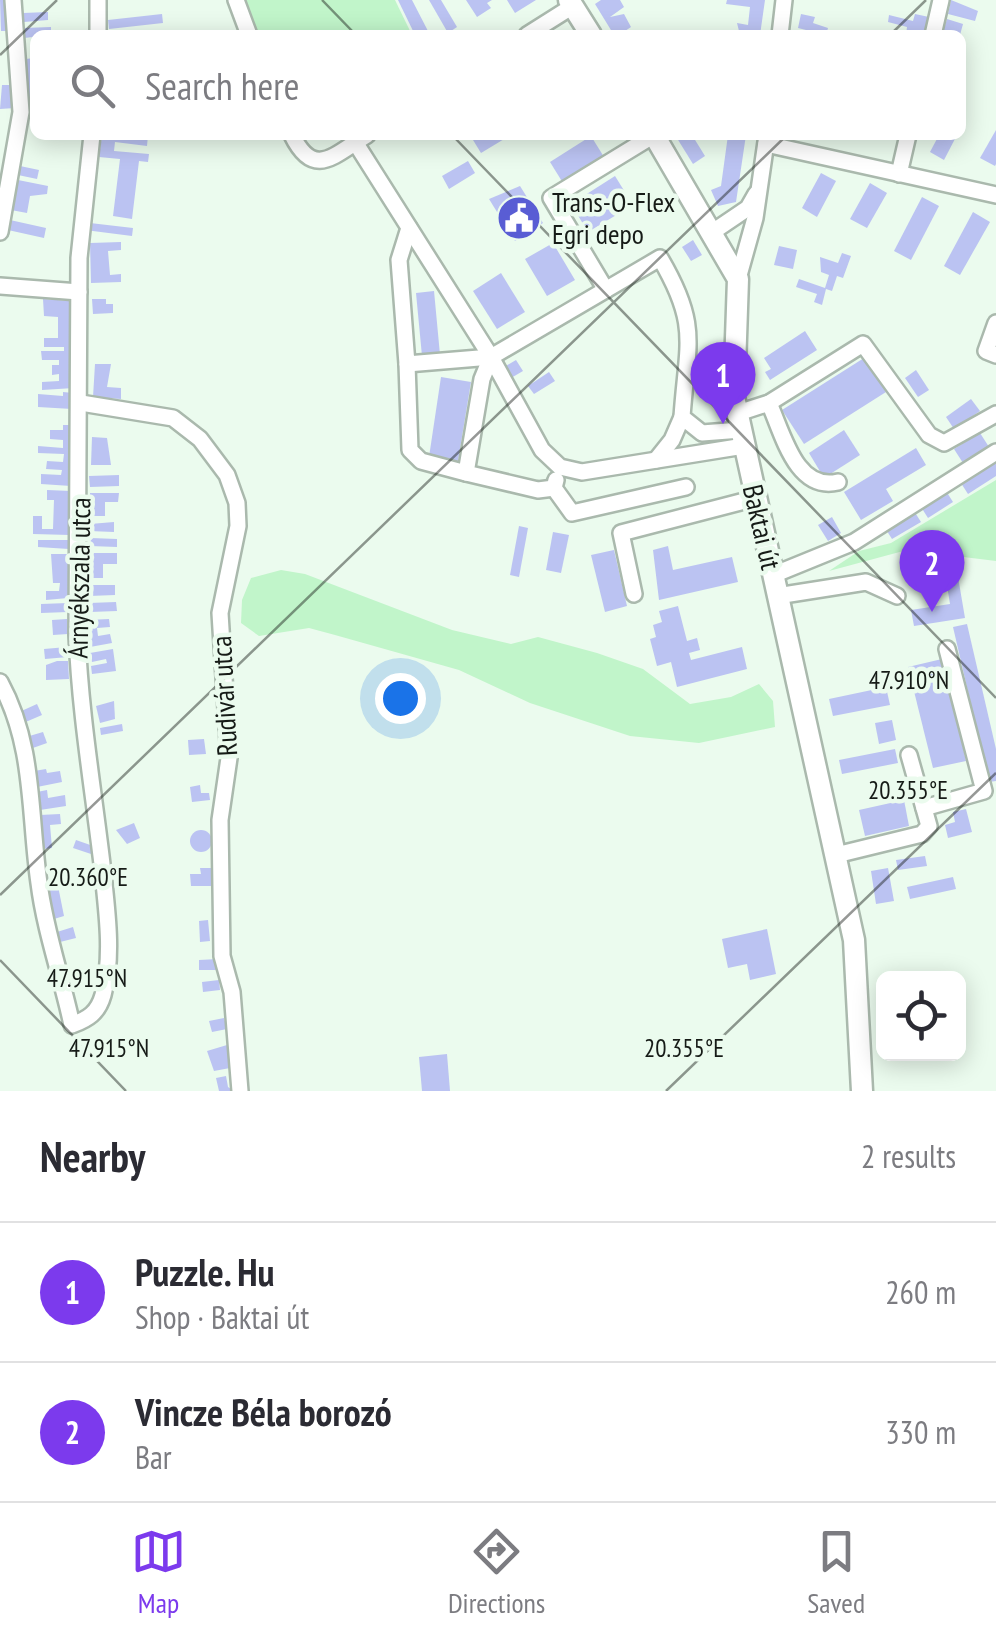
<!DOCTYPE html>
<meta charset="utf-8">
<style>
:root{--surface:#fff;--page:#f2f2f3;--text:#2b2b33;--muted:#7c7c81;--line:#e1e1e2;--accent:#7c3aed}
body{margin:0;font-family:"PT Sans Narrow",sans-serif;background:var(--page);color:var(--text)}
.controls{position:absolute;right:30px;bottom:30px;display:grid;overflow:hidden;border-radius:15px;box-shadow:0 5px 25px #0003}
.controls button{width:90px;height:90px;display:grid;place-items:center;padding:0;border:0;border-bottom:2px solid var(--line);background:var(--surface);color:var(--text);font:50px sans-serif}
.you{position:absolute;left:400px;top:698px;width:35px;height:35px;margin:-25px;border:8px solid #fff;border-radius:50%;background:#1a73e8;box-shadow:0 0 0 15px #1a73e833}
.badge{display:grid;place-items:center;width:65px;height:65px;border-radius:50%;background:var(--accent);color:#fff;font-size:32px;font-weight:700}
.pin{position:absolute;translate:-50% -82px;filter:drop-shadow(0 2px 5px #0008)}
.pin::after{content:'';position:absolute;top:52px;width:35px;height:30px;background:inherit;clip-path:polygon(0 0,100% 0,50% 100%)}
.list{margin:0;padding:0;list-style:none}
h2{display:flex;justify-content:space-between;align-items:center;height:130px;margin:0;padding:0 40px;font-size:42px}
h2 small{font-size:32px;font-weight:400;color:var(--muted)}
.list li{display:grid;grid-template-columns:65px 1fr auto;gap:30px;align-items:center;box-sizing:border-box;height:140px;padding:0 40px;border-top:2px solid var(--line)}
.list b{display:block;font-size:38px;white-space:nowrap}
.list p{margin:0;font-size:32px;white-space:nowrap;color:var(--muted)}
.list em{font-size:32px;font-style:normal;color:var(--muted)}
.icon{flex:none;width:55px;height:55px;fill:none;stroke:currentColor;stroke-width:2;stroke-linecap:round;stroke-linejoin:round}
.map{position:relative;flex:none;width:996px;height:1091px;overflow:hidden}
.search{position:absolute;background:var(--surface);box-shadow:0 5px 25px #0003;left:30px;right:30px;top:30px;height:110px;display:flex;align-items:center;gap:25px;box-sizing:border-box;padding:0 35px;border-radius:15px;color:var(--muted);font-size:38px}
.sheet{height:410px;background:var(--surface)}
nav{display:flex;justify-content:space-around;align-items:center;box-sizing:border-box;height:140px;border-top:2px solid var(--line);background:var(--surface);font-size:28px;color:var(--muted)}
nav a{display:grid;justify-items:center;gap:5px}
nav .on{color:var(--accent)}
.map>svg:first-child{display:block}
.green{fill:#c1f5ca}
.building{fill:#bbc3f2}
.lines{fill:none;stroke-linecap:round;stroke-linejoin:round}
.minor-casing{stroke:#aab9ad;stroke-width:20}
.major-casing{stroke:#aab9ad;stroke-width:25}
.minor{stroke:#fff;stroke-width:15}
.major{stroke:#fff;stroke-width:20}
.ticks{fill:none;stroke:#161b17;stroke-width:2.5;stroke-opacity:0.45}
.labels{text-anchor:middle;stroke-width:9;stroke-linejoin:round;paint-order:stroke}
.poi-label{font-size:28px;fill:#161b17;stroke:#ebfbee;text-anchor:start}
.street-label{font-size:28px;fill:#161b17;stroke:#ebfbee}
.ticks-label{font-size:25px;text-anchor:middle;fill:#161b17;stroke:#ebfbee;stroke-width:9;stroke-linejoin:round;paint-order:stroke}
</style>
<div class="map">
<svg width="996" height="1091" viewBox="0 0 996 1091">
<rect width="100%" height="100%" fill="#ebfbee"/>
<!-- green -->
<g class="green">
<polygon points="244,0 395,0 412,35 258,35"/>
<polygon points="996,480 996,561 907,550 829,571 859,551 891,543"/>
<polygon points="281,570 305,574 452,630 511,644 538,637 597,653 643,669 690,704 731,697 759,684 773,701 775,727 699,743 630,736 530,703 459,670 335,635 309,628 259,636 241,623 242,600 251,578"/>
</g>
<!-- building -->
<g class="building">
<polygon points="0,0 8,0 11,31 1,31"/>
<polygon points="398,0 412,0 429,33 415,35"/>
<polygon points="429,0 441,0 457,27 448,33"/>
<polygon points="466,0 492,0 487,3 491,8 477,17"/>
<polygon points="507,0 536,0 515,13"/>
<polygon points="601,0 620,0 624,7 610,17 624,14 631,27 625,31 627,35 614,35 595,4"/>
<polygon points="727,0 765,0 760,35 740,35 737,23 748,25 750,7 726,4"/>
<polygon points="951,0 978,11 975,21 948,14"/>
<polygon points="48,12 48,20 24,22 23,13"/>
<polygon points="162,14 163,23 109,29 108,20"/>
<polygon points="801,14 815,17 813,23 828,28 826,35 798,28"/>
<polygon points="915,14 929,17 924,35 906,35 907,27 888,22 889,15 913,21"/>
<polygon points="947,19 963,24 960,35 942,35"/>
<polygon points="51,27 51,35 24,38 24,28"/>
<polygon points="34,58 35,65 35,105 26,104 26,59"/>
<polygon points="2,85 14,85 15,108 0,109"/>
<polygon points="996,130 996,164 995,166 980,158"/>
<polygon points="102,135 148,135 147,146 115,142 114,151 149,154 148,162 139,161 132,219 113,216 120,159 99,157"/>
<polygon points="481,135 511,135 481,153 473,140"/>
<polygon points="675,135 692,135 705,156 693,164"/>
<polygon points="728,135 746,135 736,202 718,206 711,190 721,186"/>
<polygon points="939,135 957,135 944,160 930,152"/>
<polygon points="591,136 604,157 563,183 550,162"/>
<polygon points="468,161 475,173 449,189 442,176"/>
<polygon points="20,166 39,170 37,179 18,175"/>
<polygon points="821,173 836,181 817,217 802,208"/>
<polygon points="615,176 633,205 588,232 571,204"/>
<polygon points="18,180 48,186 47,194 30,196 27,213 11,210"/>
<polygon points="870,183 887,193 867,228 850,219"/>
<polygon points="520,186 543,223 515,241 489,199"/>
<polygon points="922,197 939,206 911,260 894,251"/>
<polygon points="973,212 990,222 960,275 944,266"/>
<polygon points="87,218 90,223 133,228 132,236 85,230"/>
<polygon points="10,220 46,228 44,238 8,230"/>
<polygon points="693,240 702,255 691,261 682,247"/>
<polygon points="121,242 121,250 108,251 110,275 121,274 121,282 91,283 90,243"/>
<polygon points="553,243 575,280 547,296 525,259"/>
<polygon points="779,246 797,250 793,269 774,265"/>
<polygon points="842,253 851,256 843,278 837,276 832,291 826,289 822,305 814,302 817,294 796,287 799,279 825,288 829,275 821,272 820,257 838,263"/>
<polygon points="501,273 525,312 497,329 473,291"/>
<polygon points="434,291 440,355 422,356 416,293"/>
<polygon points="43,299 72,301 74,388 42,390 42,382 59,381 59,374 52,375 52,365 59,365 59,360 42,360 41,351 64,351 64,347 44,347 44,338 58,338 58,317 44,316"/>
<polygon points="92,299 106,299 106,304 113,304 113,313 93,314"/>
<polygon points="805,331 817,350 770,380 765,372 771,369 764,358"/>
<polygon points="864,358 886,392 804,444 782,410"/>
<polygon points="516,360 523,371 511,378 504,367"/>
<polygon points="95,364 111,364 107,387 121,388 121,399 93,397"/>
<polygon points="916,370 929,390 918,397 905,378"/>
<polygon points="549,372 555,381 534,394 528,386"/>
<polygon points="441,377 471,382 458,461 429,457"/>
<polygon points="63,392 73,393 72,409 38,407 38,394 63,396"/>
<polygon points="971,399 980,411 954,429 946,417"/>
<polygon points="63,425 74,425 71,486 41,484 41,474 61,475 62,470 46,469 47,461 63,462 64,454 38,453 38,446 63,448 63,440 50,439 50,430 63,430"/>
<polygon points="844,430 860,455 824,478 809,453"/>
<polygon points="980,433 989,447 963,463 954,449"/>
<polygon points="92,437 107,438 111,465 91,465"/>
<polygon points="916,448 926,465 886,489 893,501 861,520 844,492"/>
<polygon points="996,457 996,476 968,494 959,480"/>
<polygon points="119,475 119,486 90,487 89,476"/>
<polygon points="47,490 71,491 70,535 33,534 33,516 42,516 42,529 53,529 54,500 47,500"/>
<polygon points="946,491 953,502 928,518 921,507"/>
<polygon points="90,493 119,493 118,502 105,502 105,516 90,516"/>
<polygon points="914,511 921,522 892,539 885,528"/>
<polygon points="832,517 841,533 828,541 818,525"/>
<polygon points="114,522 114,532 89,531 90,524"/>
<polygon points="519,526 528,528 519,577 510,575"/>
<polygon points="553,532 569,535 561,573 546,570"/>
<polygon points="91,538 117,539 117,547 90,546"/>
<polygon points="38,540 69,540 69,549 38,547"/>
<polygon points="668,546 673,570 732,557 738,582 659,600 653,550"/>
<polygon points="614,550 627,606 605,612 591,555"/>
<polygon points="89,553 117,553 117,564 103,564 103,578 89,578"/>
<polygon points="51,554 68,554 68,598 46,600 46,591 59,591 60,583 53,583"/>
<polygon points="957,571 965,618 914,626 911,610 950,604 945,573"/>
<polygon points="89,585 115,585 115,595 89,596"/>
<polygon points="116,602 117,611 90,612 89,603"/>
<polygon points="68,603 68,612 41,613 41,604"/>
<polygon points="678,606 687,641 697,638 700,650 689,653 691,660 742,647 747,669 677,687 671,662 657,666 650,639 656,637 653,625 662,622 659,611"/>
<polygon points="67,619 68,634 53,635 52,620"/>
<polygon points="109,619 110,627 97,628 98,636 110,634 112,643 90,647 88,620"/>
<polygon points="967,624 996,749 996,781 989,782 953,627"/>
<polygon points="67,647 68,657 45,659 44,649"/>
<polygon points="113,649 116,671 92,674 91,666 107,663 106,659 92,662 90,653"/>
<polygon points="942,659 966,761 933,768 908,667"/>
<polygon points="57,661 68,661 69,679 46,680 46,665"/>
<polygon points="886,687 890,705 833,716 829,699"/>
<polygon points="114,701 115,719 100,723 96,706"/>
<polygon points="37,704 42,715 21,724 17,713"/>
<polygon points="892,720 896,740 879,744 875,723"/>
<polygon points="122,724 123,731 101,735 100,728"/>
<polygon points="43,732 47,743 30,749 26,737"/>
<polygon points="204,739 206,754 189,755 188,740"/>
<polygon points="895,749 898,763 842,774 839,760"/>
<polygon points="46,769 47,773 60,771 62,782 37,787 34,771"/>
<polygon points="200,785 201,793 209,793 210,800 192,802 190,787"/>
<polygon points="47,790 48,798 65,795 66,806 40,810 37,792"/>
<polygon points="904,800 909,826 865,836 859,810"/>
<polygon points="966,809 972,832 948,838 945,825 955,822 953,812"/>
<polygon points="60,814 61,824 50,825 52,848 43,849 40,815"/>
<polygon points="134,823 140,838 127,844 116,830"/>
<circle cx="201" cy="841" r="11"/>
<polygon points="76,840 96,847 94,855 73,848"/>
<polygon points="925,856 927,866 898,870 896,860"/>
<polygon points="200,868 212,868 213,886 191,886 190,874 201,874"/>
<polygon points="888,868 894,901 876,904 871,871"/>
<polygon points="56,876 64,916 54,919 44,880"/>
<polygon points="953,877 956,889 910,899 907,887"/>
<polygon points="208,920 210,941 200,942 199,921"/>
<polygon points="73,927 76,938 60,942 57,932"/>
<polygon points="767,929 776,974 750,980 747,964 728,968 722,939"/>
<polygon points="218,959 218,970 199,970 199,960"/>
<polygon points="219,980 220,990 203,992 202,982"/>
<polygon points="224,1018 227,1029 212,1032 209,1021"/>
<polygon points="227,1045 230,1068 214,1071 207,1051"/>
<polygon points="447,1054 450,1091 422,1091 419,1057"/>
<polygon points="226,1076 228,1087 234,1091 219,1091 216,1078"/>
</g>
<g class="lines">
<defs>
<g id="minor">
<polyline points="98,0 98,35"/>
<polyline points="236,0 249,35"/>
<polyline points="527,35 573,6"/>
<polyline points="780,35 784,0"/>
<polyline points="933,35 941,0"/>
<path d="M 292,135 C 314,180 334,155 367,135"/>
<polyline points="355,142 491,357 542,450 560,467 582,472 744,446"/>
<polyline points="766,144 996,195"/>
<polyline points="899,174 908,135"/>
<path d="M 409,228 L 399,260 L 407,364 L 491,357 L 660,258 C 700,326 687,343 682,417 L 702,433 L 741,430"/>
<polyline points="714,231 748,208 756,194"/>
<polyline points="0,232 21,112 13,0"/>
<polyline points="738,279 755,218 767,135"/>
<polyline points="0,286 79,292"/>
<polyline points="606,290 551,198 654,135"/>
<polyline points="996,323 986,351 996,355"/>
<polyline points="491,357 482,379 466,473 538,490 554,488"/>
<polyline points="407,364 410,450 421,461 466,473"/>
<polyline points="81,403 173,418 200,439 227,475 237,503 238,526 220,613 229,758 220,820 222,956 232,992 240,1091"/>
<path d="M 769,403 C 783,434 796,492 838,482"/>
<polyline points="738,413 769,403 863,344 929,435 944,443 996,414"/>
<polyline points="656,460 672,440 682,417"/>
<polyline points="556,480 554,488 572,513 686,487"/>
<polyline points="773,575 854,542 996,452"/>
<polyline points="634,594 621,533 756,498"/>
<polyline points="777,596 866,582 897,596"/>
<path d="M 0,682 C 35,746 29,814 39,883 C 45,931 62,978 72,1025 C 88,1019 98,1013 103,995 C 114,954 106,905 102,864 C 93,788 80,712 77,635 L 79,258 L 92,135"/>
<polyline points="924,808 984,791 947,649"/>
<polyline points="836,855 922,834 929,826 909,755"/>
</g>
<g id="major">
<polyline points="569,0 591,35"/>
<polyline points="654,135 738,279 734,397 854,940 862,1091"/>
</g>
</defs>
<!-- minor casing -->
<use href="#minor" class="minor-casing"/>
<!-- major casing -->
<use href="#major" class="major-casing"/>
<!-- minor -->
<use href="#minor" class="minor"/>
<!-- major -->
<use href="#major" class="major"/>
</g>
<!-- ticks -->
<path class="ticks" d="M 322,0 L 356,35M 890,35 L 926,0M 0,55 L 57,0M 452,135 L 996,698M 0,895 L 787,135M 0,960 L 126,1091M 666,1091 L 996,773"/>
<!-- icons -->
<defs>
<symbol id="civic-disc" viewBox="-11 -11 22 22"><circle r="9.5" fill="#595dd4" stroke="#ebfbee"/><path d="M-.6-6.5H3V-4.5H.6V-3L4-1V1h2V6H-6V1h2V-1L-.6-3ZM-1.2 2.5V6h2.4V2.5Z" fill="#fff"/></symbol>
</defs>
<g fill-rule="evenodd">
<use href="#civic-disc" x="494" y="193" width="50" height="50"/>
</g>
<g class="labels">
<!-- poi labels -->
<g class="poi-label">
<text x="552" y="212">Trans-O-Flex<tspan x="552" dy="32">Egri depo</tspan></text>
</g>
<!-- street labels -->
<g class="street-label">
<text transform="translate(762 527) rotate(77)" y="10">Baktai út</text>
<text transform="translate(79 578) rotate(-89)" y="10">Árnyékszala utca</text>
<text transform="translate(224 696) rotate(-93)" y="10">Rudivár utca</text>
</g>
</g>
<g class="ticks-label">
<text x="909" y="689">47.910°N</text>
<text x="908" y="799">20.355°E</text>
<text x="88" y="886">20.360°E</text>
<text x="87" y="987">47.915°N</text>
<text x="109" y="1057">47.915°N</text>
<text x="684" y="1057">20.355°E</text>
</g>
</svg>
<div class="controls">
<button><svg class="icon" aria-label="locate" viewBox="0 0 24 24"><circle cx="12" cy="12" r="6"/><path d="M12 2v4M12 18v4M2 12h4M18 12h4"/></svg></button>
</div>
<div class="you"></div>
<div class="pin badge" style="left:723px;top:424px">1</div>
<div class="pin badge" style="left:932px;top:612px">2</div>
<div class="search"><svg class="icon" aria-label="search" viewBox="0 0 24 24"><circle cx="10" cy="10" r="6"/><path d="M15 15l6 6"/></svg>Search here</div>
</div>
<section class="sheet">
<h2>Nearby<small>2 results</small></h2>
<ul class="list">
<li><span class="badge">1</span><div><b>Puzzle. Hu</b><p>Shop · Baktai út</p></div><em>260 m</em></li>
<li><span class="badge">2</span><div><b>Vincze Béla borozó</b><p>Bar</p></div><em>330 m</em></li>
</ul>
</section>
<nav>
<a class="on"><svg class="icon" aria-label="map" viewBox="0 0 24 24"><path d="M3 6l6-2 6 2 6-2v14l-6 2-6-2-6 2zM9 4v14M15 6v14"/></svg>Map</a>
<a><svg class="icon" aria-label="directions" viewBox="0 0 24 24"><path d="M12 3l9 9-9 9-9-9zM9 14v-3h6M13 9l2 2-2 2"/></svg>Directions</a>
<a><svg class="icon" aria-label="saved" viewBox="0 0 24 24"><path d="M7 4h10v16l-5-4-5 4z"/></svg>Saved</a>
</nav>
